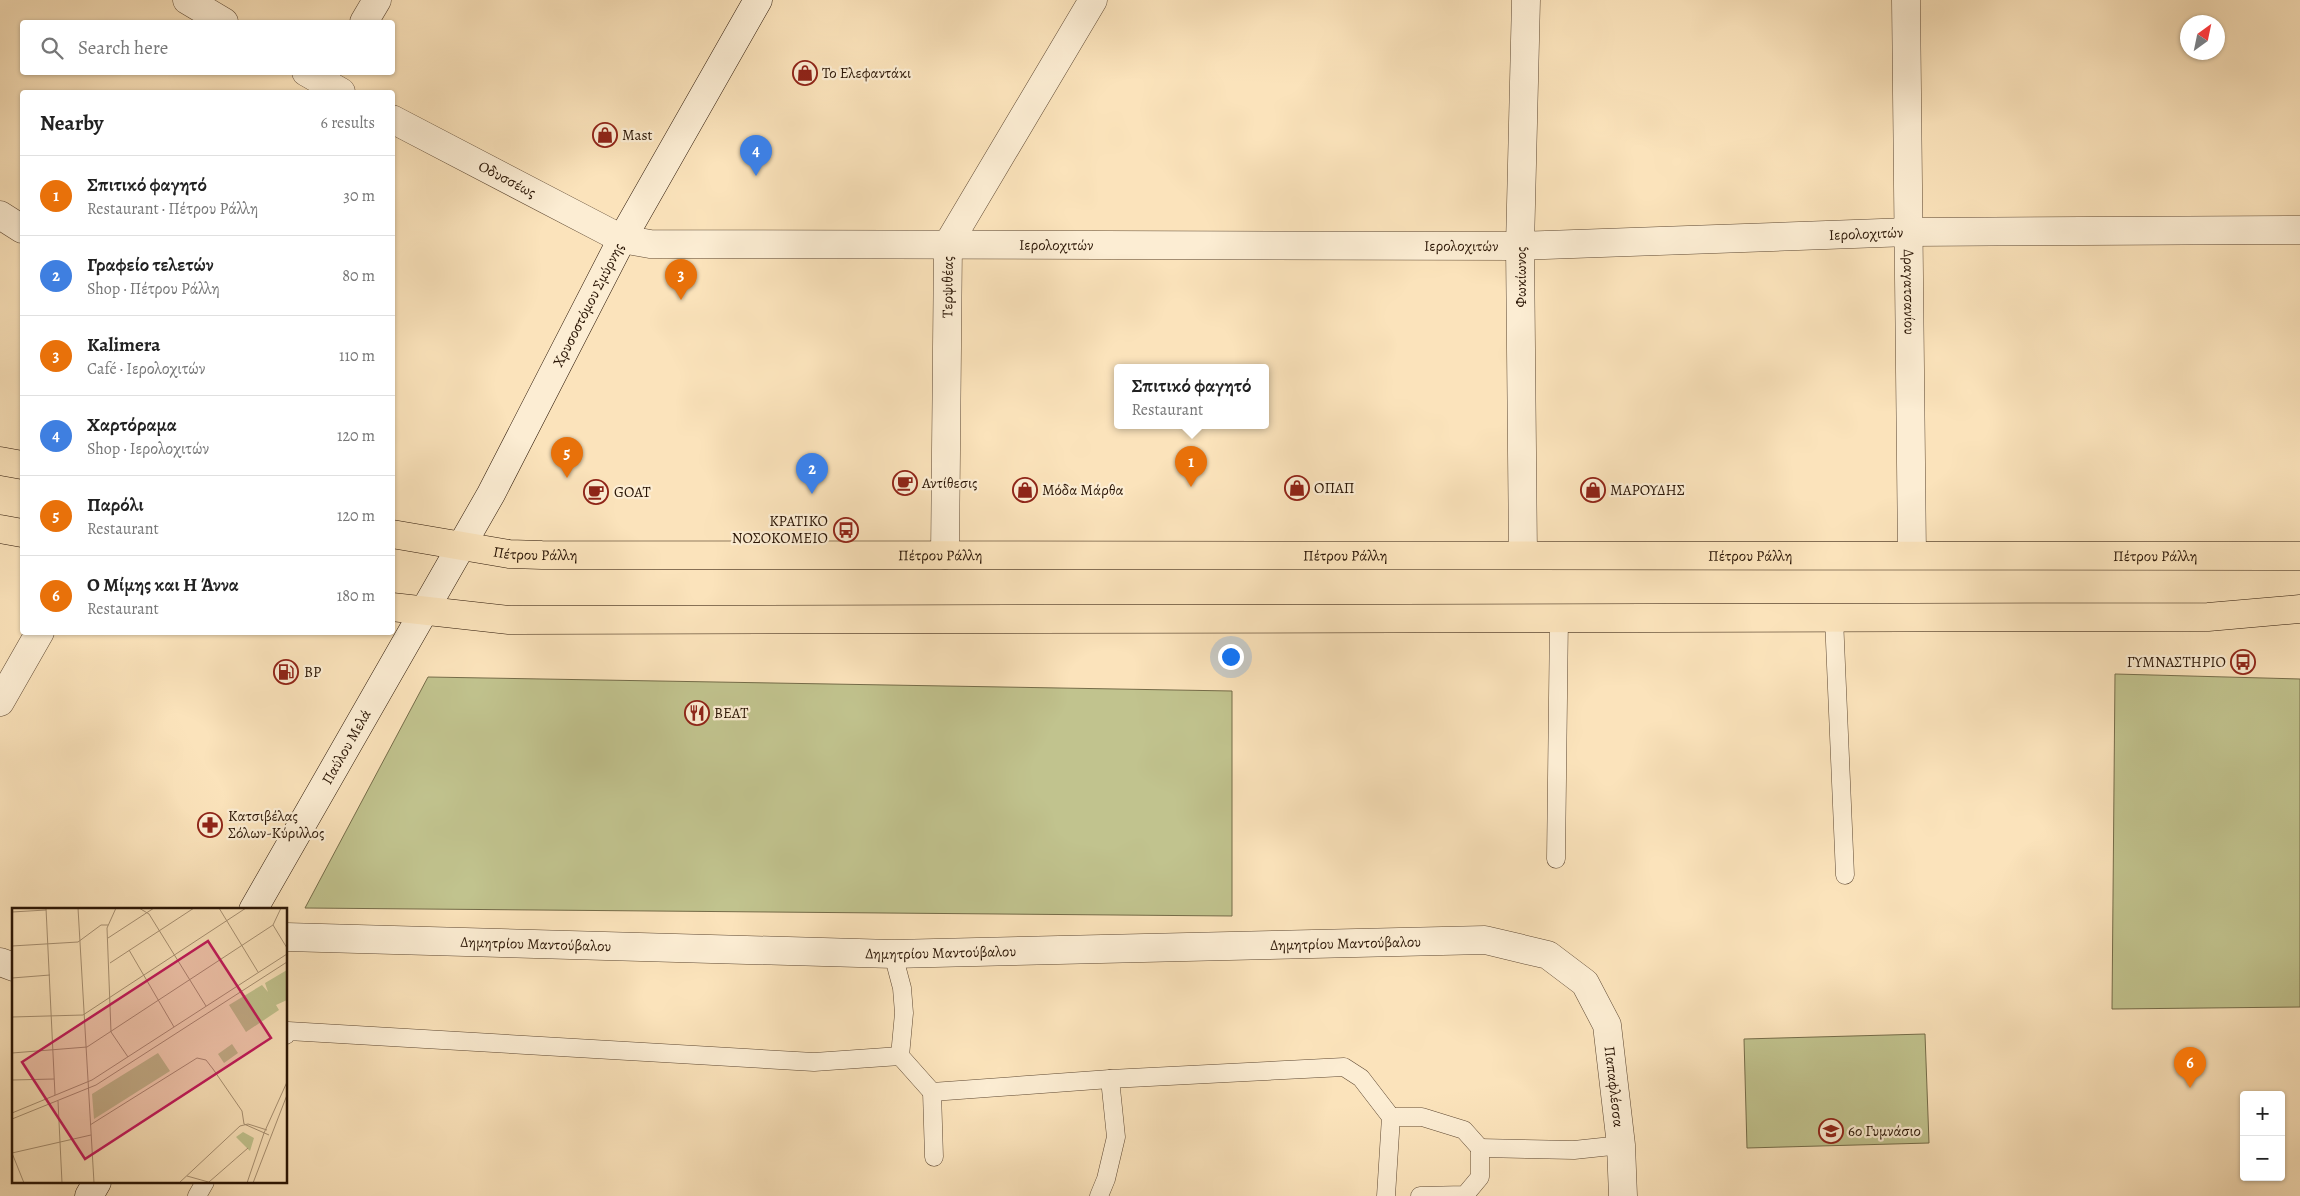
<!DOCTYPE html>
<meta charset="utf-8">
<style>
:root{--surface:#fff;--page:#f2f2f2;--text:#222;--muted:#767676;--line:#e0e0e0;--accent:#1a73e8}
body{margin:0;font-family:Alegreya,serif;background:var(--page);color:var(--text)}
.controls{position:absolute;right:15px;bottom:15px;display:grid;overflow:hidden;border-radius:5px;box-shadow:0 1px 4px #0004}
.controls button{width:45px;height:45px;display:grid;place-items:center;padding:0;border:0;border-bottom:1px solid var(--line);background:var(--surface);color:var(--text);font:25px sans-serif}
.compass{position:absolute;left:2180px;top:15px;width:45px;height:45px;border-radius:50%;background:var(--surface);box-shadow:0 1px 4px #0004;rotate:33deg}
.you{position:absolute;left:1230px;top:656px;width:18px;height:18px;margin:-12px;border:4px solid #fff;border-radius:50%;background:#1a73e8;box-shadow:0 0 0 8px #1a73e833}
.badge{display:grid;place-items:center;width:32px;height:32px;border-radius:50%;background:var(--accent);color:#fff;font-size:16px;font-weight:700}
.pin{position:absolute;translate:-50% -41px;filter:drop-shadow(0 1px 2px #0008)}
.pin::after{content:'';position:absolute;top:26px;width:18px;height:15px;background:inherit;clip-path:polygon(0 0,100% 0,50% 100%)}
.popup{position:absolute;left:1114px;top:364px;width:155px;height:65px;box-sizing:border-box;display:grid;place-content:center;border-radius:5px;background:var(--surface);filter:drop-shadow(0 1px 4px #0005);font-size:16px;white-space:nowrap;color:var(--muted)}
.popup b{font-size:19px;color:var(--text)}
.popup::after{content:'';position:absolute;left:50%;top:100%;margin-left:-10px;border:10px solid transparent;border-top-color:var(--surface)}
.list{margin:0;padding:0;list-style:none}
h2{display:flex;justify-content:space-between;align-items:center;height:65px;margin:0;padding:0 20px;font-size:21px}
h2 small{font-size:16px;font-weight:400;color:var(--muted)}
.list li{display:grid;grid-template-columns:32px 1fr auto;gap:15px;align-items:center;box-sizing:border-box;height:80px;padding:0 20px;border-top:1px solid var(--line)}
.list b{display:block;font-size:19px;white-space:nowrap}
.list p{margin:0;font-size:16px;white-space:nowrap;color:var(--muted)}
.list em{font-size:16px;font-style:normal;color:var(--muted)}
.icon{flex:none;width:28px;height:28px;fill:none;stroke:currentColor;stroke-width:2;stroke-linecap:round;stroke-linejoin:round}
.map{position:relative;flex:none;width:2300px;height:1196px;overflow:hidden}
.search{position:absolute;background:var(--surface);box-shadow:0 1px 4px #0004;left:20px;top:20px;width:375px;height:55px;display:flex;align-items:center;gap:12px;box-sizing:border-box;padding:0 18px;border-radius:5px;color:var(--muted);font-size:19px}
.panel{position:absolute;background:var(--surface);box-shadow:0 1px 4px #0004;left:20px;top:90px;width:375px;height:545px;border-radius:5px}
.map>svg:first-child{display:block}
.green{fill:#c1c38e;stroke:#756c49}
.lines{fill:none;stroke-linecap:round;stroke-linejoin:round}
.lane-casing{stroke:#5e4832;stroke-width:19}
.street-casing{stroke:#5e4832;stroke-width:29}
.secondary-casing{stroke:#291404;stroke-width:29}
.primary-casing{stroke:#291404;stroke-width:29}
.lane{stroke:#fcedd3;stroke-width:18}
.street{stroke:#fcedd3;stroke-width:28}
.secondary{stroke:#fcedd3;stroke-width:28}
.primary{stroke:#fbe3bb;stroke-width:28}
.labels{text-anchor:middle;stroke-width:4.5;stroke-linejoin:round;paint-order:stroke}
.poi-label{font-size:15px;fill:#291404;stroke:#fcedd3;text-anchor:start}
.street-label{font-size:15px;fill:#291404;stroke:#fcedd3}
.inset-road{fill:none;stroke:#a79072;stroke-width:1}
.view{fill:#c2185b;fill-opacity:0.15;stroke:#c2185b;stroke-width:2.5}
.inset-edge{fill:none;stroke:#291404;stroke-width:2.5}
</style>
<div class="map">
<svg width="2300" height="1196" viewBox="0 0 2300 1196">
<rect width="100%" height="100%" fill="#fbe3bb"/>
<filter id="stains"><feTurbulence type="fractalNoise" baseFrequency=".004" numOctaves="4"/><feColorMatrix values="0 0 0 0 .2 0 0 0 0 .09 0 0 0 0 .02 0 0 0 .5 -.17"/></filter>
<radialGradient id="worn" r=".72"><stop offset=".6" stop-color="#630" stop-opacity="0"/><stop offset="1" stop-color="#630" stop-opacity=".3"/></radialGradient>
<!-- green -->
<g class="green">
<polygon points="2115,674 2300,679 2300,1007 2112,1009"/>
<polygon points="428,677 1232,691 1232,916 305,908"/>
<polygon points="1925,1034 1929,1143 1747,1148 1744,1039"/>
</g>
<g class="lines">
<defs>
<g id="lane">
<polyline points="1834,618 1845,875"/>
<polyline points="1556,859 1559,618"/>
<polyline points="893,954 902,988 904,1013 900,1056 932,1092 1110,1079 1344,1067 1361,1078 1391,1117 1386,1196"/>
<polyline points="286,1035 288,1031 814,1062 900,1056"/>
<polyline points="932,1092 934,1157"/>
<polyline points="1391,1117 1422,1117 1464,1130 1480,1148"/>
<polyline points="197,1196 205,1182"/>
<polyline points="1099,1196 1106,1179 1116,1137 1110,1079"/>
<polyline points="1420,1196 1465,1195 1480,1177 1480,1148 1574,1150 1621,1145"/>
</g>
<g id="street">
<polyline points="187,0 224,22"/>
<path id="s1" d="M 1906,0 L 1912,555"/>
<polyline points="364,22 377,0"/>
<polyline points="306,72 341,92"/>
<path id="s2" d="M 392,119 L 622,239 L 650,244 L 1520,246 L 1909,232 L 2300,230"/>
<polyline points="0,215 22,229"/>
<path id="s3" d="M 945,555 L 948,244 L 1093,0"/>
<polyline points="1523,555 1520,246 1526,0"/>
<polyline points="0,702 40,632"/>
<path id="s4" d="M 286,937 L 893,954 L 1485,940 L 1548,955 L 1585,983 L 1607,1025 L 1621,1145 L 1623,1196"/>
<polyline points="0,962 14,967"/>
</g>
<g id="secondary">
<path id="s5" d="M 253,910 L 491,494 L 622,239 L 758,0"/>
<polyline points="89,1196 97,1182"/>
</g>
<g id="primary">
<polyline points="0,461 22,465"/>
<polyline points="0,529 22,533"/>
<path id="s6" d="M 392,534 L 509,554 L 542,555 L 2300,556"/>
<polyline points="392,607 509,620 2208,617 2300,609"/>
</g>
</defs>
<!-- lane casing -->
<use href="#lane" class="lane-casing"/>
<!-- street casing -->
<use href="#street" class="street-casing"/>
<!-- secondary casing -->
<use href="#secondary" class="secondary-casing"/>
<!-- primary casing -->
<use href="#primary" class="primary-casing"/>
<!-- lane -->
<use href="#lane" class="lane"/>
<!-- street -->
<use href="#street" class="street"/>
<!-- secondary -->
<use href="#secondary" class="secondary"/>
<!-- primary -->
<use href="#primary" class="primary"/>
</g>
<!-- icons -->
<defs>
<symbol id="shop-ring" viewBox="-11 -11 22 22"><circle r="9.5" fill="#fcedd3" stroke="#8f2418" stroke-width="1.5"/><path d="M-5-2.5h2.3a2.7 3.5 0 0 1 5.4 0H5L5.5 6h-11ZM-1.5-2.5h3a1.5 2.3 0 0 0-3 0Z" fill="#8f2418"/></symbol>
<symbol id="cafe-ring" viewBox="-11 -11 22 22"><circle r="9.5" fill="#fcedd3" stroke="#8f2418" stroke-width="1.5"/><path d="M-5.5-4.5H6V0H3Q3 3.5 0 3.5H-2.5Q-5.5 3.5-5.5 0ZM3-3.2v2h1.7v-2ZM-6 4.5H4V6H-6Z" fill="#8f2418"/></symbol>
<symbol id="bus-ring" viewBox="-11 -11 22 22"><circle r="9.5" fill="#fcedd3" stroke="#8f2418" stroke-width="1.5"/><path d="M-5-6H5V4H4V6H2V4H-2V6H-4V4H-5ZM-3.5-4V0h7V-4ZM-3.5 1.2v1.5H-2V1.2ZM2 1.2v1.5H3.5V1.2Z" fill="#8f2418"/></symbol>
<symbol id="fuel-ring" viewBox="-11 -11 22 22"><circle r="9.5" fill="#fcedd3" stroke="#8f2418" stroke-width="1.5"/><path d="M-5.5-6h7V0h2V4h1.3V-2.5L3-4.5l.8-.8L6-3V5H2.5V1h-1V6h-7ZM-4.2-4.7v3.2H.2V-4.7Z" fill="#8f2418"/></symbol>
<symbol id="restaurant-ring" viewBox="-11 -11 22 22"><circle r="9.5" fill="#fcedd3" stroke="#8f2418" stroke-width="1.5"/><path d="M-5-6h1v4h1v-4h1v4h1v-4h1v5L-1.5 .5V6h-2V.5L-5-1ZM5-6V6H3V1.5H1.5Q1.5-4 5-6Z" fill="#8f2418"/></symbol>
<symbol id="pharmacy-ring" viewBox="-11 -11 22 22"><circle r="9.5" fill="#fcedd3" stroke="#8f2418" stroke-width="1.5"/><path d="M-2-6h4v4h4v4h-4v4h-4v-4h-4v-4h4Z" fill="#8f2418"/></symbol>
<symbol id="school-ring" viewBox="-11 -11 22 22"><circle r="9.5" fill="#fcedd3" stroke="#8f2418" stroke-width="1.5"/><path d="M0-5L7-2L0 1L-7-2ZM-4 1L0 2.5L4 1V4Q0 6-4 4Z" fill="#8f2418"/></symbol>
</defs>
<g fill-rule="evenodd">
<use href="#shop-ring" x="791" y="59" width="28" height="28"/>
<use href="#shop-ring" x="591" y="121" width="28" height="28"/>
<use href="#cafe-ring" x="891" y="469" width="28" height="28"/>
<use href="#shop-ring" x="1283" y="474" width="28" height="28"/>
<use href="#shop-ring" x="1011" y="476" width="28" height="28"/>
<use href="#shop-ring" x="1579" y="476" width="28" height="28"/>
<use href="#cafe-ring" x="582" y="478" width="28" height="28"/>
<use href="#bus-ring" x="832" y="516" width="28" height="28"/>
<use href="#bus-ring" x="2229" y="648" width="28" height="28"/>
<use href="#fuel-ring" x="272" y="658" width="28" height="28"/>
<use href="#restaurant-ring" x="683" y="699" width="28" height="28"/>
<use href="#pharmacy-ring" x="196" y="811" width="28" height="28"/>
<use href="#school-ring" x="1817" y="1117" width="28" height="28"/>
</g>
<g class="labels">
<!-- poi labels -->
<g class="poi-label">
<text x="822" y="78">Το Ελεφαντάκι</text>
<text x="622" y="140">Mast</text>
<text x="922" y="488">Αντίθεσις</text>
<text x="1314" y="493">ΟΠΑΠ</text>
<text x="1042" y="495">Μόδα Μάρθα</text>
<text x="1610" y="495">ΜΑΡΟΥΔΗΣ</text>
<text x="614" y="497">GOAT</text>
<text x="828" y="526" text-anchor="end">ΚΡΑΤΙΚΟ<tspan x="828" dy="17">ΝΟΣΟΚΟΜΕΙΟ</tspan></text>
<text x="2226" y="667" text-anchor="end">ΓΥΜΝΑΣΤΗΡΙΟ</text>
<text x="304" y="677">BP</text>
<text x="714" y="718">ΒΕΑΤ</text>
<text x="228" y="821">Κατσιβέλας<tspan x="228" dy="17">Σόλων-Κύριλλος</tspan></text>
<text x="1848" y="1136">6ο Γυμνάσιο</text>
</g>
<!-- street labels -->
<g class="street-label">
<text dy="5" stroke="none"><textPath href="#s2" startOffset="130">Οδυσσέως</textPath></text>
<text dy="5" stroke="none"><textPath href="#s2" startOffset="1504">Ιερολοχιτών</textPath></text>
<text dy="5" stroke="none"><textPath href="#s2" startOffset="694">Ιερολοχιτών</textPath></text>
<text dy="5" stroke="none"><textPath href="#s2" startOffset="1099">Ιερολοχιτών</textPath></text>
<text transform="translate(1521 277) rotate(-90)" y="5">Φωκίωνος</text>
<text dy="5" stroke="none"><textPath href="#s3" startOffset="268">Τερψιθέας</textPath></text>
<text dy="5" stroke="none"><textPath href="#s1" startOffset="292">Δραγατσανίου</textPath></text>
<text dy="5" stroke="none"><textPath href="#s5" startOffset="692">Χρυσοστόμου Σμύρνης</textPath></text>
<text dy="5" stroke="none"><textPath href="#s6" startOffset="145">Πέτρου Ράλλη</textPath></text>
<text dy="5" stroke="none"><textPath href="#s6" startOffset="550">Πέτρου Ράλλη</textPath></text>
<text dy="5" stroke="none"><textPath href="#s6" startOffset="955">Πέτρου Ράλλη</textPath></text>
<text dy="5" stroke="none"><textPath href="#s6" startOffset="1360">Πέτρου Ράλλη</textPath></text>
<text dy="5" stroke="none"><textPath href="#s6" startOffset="1765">Πέτρου Ράλλη</textPath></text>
<text dy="5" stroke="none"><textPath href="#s5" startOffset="188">Παύλου Μελά</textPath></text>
<text dy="5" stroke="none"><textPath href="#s4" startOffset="1060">Δημητρίου Μαντούβαλου</textPath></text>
<text dy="5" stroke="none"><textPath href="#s4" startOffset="250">Δημητρίου Μαντούβαλου</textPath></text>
<text dy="5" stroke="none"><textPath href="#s4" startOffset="655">Δημητρίου Μαντούβαλου</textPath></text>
<text dy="5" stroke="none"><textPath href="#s4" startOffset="1420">Παπαφλέσσα</textPath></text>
</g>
</g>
<!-- overview -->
<g transform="translate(12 908)">
<rect width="275" height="275" fill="#fbe3bb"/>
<path d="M 275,62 L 275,92 L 264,97 L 267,102 L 234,124 L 217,97 L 250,77 L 256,84 L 253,75 ZM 220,136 L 226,145 L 212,155 L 206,146 ZM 146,145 L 158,163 L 82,211 L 80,186 ZM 231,224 L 242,230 L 238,243 L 224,229 Z" fill="#c1c38e"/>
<path class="inset-road" d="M 34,0 L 43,187M 66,0 L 82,275M 104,0 L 95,20 L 99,124 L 116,149M 127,0 L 137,6 L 194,98M 207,0 L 246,64M 0,4 L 34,2M 261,17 L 275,40M 261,17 L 269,0M 96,30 L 142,0M 0,38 L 66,34 L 89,17 L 96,17M 117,42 L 162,119M 98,55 L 182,0M 0,70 L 38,67M 0,109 L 71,107 L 234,0M 0,145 L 75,139 L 261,17M 0,172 L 42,171M 46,193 L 50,275M 0,205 L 80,172 L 275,46M 0,211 L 84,177 L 275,54M 232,216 L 257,227M 78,217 L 185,150 L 194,152 L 201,161 L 230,203 L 232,216M 0,245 L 79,227M 0,245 L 12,275M 175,268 L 200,275M 197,274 L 236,240M 167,275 L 228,218 L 236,216 L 255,222M 235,275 L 252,225 L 275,174M 241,275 L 275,187"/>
<path class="view" d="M 196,33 L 259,130 L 73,251 L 10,154 Z"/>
<rect width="275" height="275" class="inset-edge"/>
</g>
<rect width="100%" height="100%" filter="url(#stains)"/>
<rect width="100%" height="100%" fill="url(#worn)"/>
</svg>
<div class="controls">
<button>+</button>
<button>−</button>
</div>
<svg class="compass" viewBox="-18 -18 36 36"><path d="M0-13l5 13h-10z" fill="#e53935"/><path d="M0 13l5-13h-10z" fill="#767676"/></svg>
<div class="you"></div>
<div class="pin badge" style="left:1191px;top:487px;background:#e8710a">1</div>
<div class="popup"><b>Σπιτικό φαγητό</b>Restaurant</div>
<div class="pin badge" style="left:812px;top:494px;background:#3f7fe0">2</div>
<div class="pin badge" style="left:681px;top:300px;background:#e8710a">3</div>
<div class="pin badge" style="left:756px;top:176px;background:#3f7fe0">4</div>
<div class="pin badge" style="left:567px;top:478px;background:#e8710a">5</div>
<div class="pin badge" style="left:2190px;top:1088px;background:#e8710a">6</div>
<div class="search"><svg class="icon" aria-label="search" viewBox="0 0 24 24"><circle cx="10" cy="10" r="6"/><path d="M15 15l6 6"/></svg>Search here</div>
<section class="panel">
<h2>Nearby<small>6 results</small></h2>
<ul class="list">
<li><span class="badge" style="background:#e8710a">1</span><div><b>Σπιτικό φαγητό</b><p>Restaurant · Πέτρου Ράλλη</p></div><em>30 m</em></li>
<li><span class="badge" style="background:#3f7fe0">2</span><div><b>Γραφείο τελετών</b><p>Shop · Πέτρου Ράλλη</p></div><em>80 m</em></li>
<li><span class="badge" style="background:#e8710a">3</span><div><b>Kalimera</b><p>Café · Ιερολοχιτών</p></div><em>110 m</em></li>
<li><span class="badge" style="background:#3f7fe0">4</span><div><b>Χαρτόραμα</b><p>Shop · Ιερολοχιτών</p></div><em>120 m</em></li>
<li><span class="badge" style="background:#e8710a">5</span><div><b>Παρόλι</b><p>Restaurant</p></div><em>120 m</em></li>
<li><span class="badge" style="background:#e8710a">6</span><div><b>Ο Μίμης και Η Άννα</b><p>Restaurant</p></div><em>180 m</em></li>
</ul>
</section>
</div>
